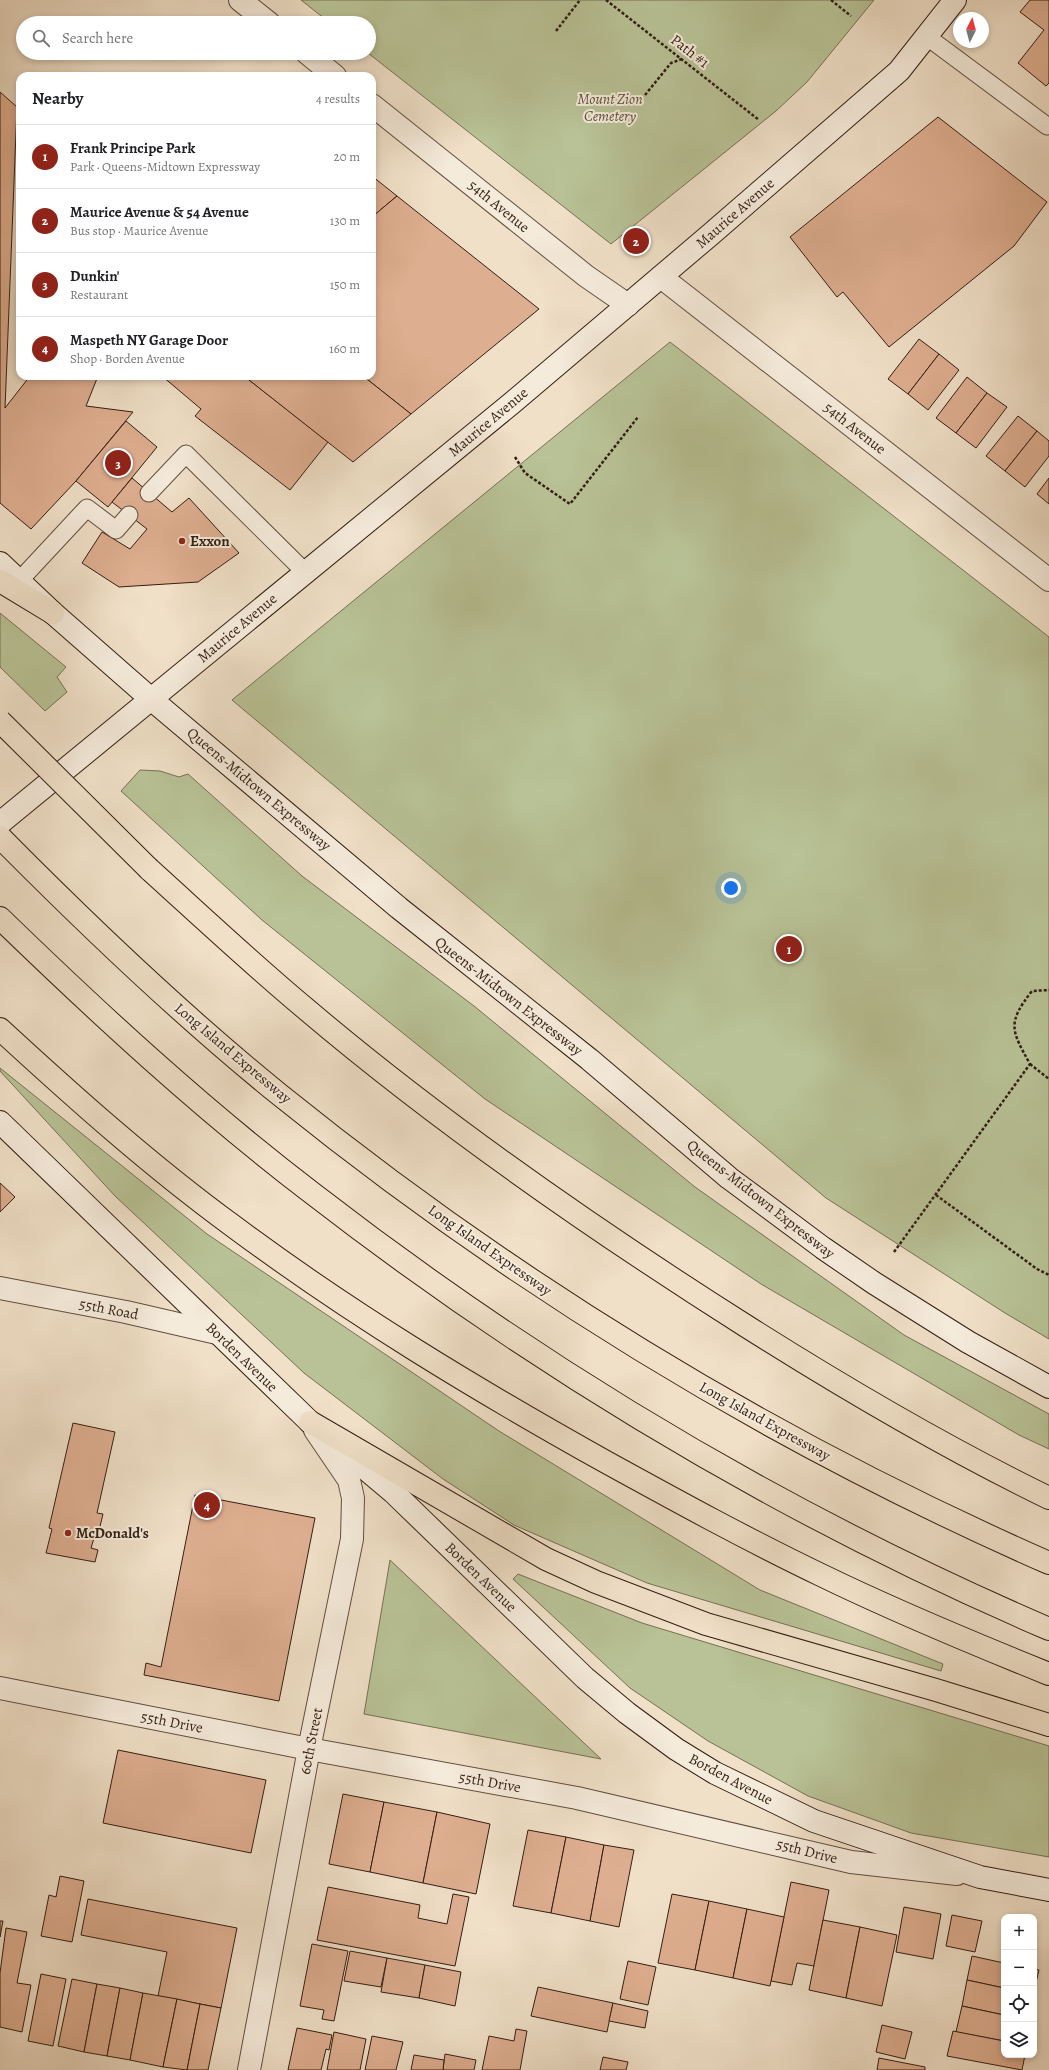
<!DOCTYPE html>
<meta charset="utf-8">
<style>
:root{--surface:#fff;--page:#f2f2f2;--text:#202124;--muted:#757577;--line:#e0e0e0;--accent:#8f2418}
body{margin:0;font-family:Alegreya,serif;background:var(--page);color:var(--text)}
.controls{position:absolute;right:12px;bottom:12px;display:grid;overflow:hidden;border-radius:8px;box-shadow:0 2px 6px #0003}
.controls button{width:36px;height:36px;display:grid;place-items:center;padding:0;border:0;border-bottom:1px solid var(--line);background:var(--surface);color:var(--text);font:20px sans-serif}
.compass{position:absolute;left:953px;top:12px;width:36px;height:36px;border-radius:50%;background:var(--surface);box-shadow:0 2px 6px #0003;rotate:6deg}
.you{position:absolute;left:731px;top:888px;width:14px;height:14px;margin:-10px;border:3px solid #fff;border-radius:50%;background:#1a73e8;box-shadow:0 0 0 6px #1a73e833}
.badge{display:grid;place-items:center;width:26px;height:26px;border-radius:50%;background:var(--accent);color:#fff;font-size:13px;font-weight:700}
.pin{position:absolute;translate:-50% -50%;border:2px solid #fff;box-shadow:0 1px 4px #0006}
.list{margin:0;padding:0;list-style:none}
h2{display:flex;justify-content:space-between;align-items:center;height:52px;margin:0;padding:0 16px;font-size:17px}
h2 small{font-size:13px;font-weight:400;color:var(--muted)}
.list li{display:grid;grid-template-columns:26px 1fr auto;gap:12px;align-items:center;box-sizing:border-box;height:64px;padding:0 16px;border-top:1px solid var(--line)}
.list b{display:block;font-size:15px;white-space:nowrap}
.list p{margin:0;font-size:13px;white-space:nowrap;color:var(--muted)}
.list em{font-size:13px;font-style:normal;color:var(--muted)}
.icon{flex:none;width:22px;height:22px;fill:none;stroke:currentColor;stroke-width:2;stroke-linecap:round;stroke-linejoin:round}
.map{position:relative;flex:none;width:1049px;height:2070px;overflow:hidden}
.search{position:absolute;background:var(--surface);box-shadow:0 2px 6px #0003;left:16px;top:16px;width:360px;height:44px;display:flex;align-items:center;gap:10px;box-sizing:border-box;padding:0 14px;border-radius:22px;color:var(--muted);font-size:15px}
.panel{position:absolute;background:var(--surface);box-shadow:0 2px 6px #0003;left:16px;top:72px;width:360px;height:308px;border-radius:12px}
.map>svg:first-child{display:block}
.green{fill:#b8c296;stroke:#767054}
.building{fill:#deae90;stroke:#331e13}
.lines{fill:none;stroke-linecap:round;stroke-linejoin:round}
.lane-casing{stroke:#624e40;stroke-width:19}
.street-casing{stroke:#624e40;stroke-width:24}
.secondary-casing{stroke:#331e13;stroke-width:24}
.highway-casing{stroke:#331e13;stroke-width:24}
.path{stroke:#331e13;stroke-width:2.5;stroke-dasharray:3 2;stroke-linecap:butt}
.lane{stroke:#f5ebdb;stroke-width:17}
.street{stroke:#f5ebdb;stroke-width:22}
.secondary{stroke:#f5ebdb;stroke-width:22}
.highway{stroke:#f0e0c8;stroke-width:22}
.highway-bridge-casing{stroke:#331e13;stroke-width:24;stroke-linecap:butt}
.highway-bridge{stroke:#f0e0c8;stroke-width:22}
.poi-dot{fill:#8f2418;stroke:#f5ebdb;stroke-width:1.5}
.labels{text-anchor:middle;stroke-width:4;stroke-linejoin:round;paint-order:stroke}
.street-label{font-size:15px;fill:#331e13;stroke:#f5ebdb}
.park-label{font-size:15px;font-style:italic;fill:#5b4f3a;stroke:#f5ebdb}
.poi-label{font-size:15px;font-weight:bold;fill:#331e13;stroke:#f5ebdb;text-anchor:start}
</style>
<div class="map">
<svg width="1049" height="2070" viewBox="0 0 1049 2070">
<rect width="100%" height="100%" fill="#f0e0c8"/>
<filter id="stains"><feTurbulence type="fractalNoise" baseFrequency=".005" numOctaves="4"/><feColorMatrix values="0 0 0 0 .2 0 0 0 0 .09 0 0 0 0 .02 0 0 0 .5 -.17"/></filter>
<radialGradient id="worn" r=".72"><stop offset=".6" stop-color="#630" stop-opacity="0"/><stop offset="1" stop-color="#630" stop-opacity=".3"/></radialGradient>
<!-- green -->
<g class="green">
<polygon points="301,0 874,0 807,82 776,111 611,244 368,53 369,23 330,23"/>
<polygon points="670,342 1049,637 1049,1339 1005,1313 826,1198 232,700"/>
<polygon points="0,613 66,667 57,677 67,692 45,711 0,667"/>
<polygon points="140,770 160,771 179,777 188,774 302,876 474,1006 695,1187 904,1335 1049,1414 1049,1449 1019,1435 761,1284 485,1099 262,920 121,791"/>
<polygon points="0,1068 207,1234 499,1431 760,1590 943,1664 941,1671 647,1583 514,1525 443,1479 304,1373 115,1196 0,1071"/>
<polygon points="390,1560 601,1759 364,1714"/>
<polygon points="518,1574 642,1623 1049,1746 1049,1857 911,1833 808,1796 708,1741 630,1688 513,1579"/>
</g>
<!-- building -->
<g class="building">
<polygon points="1030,0 1049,0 1049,83 1046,86 1018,63 1044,30 1020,12"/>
<polygon points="0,92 17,107 5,408 30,376 98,376 86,406 133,412 76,481 31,529 0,503"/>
<polygon points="938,117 1047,202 1014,246 889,347 843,292 837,297 790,237"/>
<polygon points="372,176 397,196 372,217"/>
<polygon points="397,196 539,309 411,414 363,376 372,376 372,217"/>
<polygon points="919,339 939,354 908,394 888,379"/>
<polygon points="939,354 959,370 928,410 908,394"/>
<polygon points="162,376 244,376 328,442 290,490 195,416 201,409"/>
<polygon points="244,376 363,376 411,414 353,462"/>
<polygon points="967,377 987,393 956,433 936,418"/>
<polygon points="987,393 1007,407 976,448 956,433"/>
<polygon points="1018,416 1037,431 1005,471 986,456"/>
<polygon points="126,421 157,447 108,507 76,481"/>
<polygon points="1037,431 1049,441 1049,456 1025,487 1005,471"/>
<polygon points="132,478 172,512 189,498 239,553 198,582 119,587 82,563 102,532 130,549 147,529 112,502"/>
<polygon points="1049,478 1049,504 1037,494"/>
<polygon points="0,1183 15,1197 0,1212"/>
<polygon points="73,1423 115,1432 97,1513 103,1514 97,1539 94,1538 91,1548 98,1550 95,1562 46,1553 52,1529 49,1528"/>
<polygon points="195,1495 315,1518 279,1701 144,1675 146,1663 161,1667"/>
<polygon points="118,1750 266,1780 251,1853 103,1823"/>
<polygon points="343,1794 384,1802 370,1872 329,1864"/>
<polygon points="384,1802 437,1812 423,1883 370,1872"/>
<polygon points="437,1812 490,1824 476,1894 423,1883"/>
<polygon points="528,1830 566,1837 551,1913 513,1906"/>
<polygon points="566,1837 604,1845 590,1921 551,1913"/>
<polygon points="604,1845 634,1850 619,1927 590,1921"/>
<polygon points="60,1876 84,1881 72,1942 41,1936 49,1895 56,1897"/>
<polygon points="791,1882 829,1890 814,1966 797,1963 792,1985 771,1981"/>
<polygon points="328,1887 420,1905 418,1918 447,1924 453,1894 469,1897 455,1966 317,1940"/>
<polygon points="672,1894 709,1901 695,1970 658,1963"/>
<polygon points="88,1899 237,1928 221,2008 158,1996 167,1952 81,1935"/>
<polygon points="709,1901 747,1909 733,1978 695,1970"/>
<polygon points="904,1907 941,1914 933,1959 896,1952"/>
<polygon points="747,1909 784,1917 770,1986 733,1978"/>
<polygon points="952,1915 982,1921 975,1952 946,1946"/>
<polygon points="823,1920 860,1927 846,1998 809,1990"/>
<polygon points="0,1921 3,1921 0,1937"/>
<polygon points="860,1927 897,1935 882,2006 846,1998"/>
<polygon points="6,1928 27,1932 17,1983 31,1985 22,2032 0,2027 0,1973"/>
<polygon points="312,1944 348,1951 334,2021 322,2019 324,2010 300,2006"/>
<polygon points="350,1951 387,1958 381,1987 344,1981"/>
<polygon points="972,1956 1004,1963 1004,1988 967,1980"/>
<polygon points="387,1958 425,1965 419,1998 381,1992"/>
<polygon points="628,1961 656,1967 648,2005 620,1999"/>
<polygon points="425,1965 461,1972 455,2006 419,1998"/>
<polygon points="1034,1969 1039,1970 1034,1991"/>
<polygon points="41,1974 66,1979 53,2046 28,2041"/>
<polygon points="72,1979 97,1984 84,2052 58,2046"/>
<polygon points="967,1980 1004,1988 1004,2015 962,2006"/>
<polygon points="97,1984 120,1988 107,2056 84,2052"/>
<polygon points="538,1987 613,2003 607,2032 531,2016"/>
<polygon points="120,1988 143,1993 130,2060 107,2056"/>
<polygon points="143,1993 177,1999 163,2067 130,2060"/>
<polygon points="177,1999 200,2004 187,2070 163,2067"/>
<polygon points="613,2003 648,2011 645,2028 609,2021"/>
<polygon points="200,2004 221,2008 208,2070 187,2070"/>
<polygon points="962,2006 1004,2015 1004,2041 956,2032"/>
<polygon points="882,2025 912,2032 905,2059 876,2052"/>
<polygon points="297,2028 332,2035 329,2050 326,2049 321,2070 288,2070"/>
<polygon points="516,2029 527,2031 520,2070 482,2070 489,2036 514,2041"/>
<polygon points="953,2031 1004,2041 1004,2055 1025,2055 1022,2070 947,2056"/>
<polygon points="334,2032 366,2039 360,2070 327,2070"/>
<polygon points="372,2036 403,2042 396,2070 365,2070"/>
<polygon points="445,2054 476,2060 474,2070 443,2070"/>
<polygon points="414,2055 444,2060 443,2070 411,2070"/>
<polygon points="603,2057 628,2062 626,2070 600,2070"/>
<polygon points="879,2058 925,2067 925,2070 877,2070"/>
</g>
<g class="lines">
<defs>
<g id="lane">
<polyline points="926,36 1047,126"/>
<polyline points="149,493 186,454 305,572"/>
<polyline points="19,581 87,508 116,530 129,515"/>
</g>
<g id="street">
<polyline points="240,0 269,23"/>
<polyline points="307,53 335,76"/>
<polyline points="372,105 586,276 628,305"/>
<polyline points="661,277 1049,580"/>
<polyline points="0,1288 126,1312 217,1333"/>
<polyline points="0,1688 309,1749 577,1798 851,1862 957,1874"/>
<polyline points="249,2070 309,1749 352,1539 353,1498 349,1480 315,1430"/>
</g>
<g id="secondary">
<polyline points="0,563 53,613 151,699 399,908 589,1059 729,1178 823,1248 874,1283 968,1342 1049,1387"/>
<polyline points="0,823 512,403 710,235 899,71 955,0"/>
<polyline points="0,1122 310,1422 393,1492 585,1678 627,1713 676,1749 715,1773 814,1821 980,1877 1049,1890"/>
</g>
<g id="highway">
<polyline points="0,581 53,613"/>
<path d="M 0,837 C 89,927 181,1015 280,1095 C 514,1284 773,1442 1049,1563"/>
<path d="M 149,869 C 201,916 252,964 306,1009 C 444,1126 593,1229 746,1326 C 844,1388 944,1447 1049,1498"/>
<path d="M 0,918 C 99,1014 202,1109 312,1193 C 538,1368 786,1516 1049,1629"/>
<path d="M 0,1029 C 75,1098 151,1166 233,1226 C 351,1314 477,1390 606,1462 C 677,1501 748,1540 821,1575 C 895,1611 972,1643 1049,1674"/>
<polyline points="310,1422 546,1559 596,1582 706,1624 936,1690 1049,1725"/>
</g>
</defs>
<!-- lane casing -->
<use href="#lane" class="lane-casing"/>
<!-- street casing -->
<use href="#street" class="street-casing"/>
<!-- secondary casing -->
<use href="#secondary" class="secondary-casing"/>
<!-- highway casing -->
<use href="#highway" class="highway-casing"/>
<!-- path -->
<g class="path">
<polyline points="606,0 759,120"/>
<polyline points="831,0 851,16"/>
<polyline points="556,31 580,0"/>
<polyline points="645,95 671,63 682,59"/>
<polyline points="515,457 525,473 570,504 638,417"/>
<polyline points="1030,1064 1049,1079"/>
<polyline points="936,1195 1037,1269 1049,1275"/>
<path d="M 894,1252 L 1030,1064 C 1011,1030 1007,1023 1032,991 L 1049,990"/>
</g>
<!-- lane -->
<use href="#lane" class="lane"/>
<!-- street -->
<use href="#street" class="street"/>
<!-- secondary -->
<use href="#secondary" class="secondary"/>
<!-- highway -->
<use href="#highway" class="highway"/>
<defs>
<polyline id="highway-bridge" points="0,721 149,869"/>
</defs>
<!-- highway-bridge casing -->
<use href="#highway-bridge" class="highway-bridge-casing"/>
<!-- highway-bridge -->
<use href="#highway-bridge" class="highway-bridge"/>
</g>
<!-- markers -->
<g class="poi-dot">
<circle cx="182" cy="541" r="4"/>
<circle cx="68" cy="1533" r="4"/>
</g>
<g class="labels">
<!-- street labels -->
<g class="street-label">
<text transform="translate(690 51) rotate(38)" y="5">Path #1</text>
<text transform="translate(499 206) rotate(39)" y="5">54th Avenue</text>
<text transform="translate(735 213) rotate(-41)" y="5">Maurice Avenue</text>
<text transform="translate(488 422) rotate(-40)" y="5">Maurice Avenue</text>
<text transform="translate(855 428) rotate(38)" y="5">54th Avenue</text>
<text transform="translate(237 628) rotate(-40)" y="5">Maurice Avenue</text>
<text transform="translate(259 789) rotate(40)" y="5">Queens-Midtown Expressway</text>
<text transform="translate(509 996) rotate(38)" y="5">Queens-Midtown Expressway</text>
<text transform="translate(233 1053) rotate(40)" y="5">Long Island Expressway</text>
<text transform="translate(761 1199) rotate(38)" y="5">Queens-Midtown Expressway</text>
<text transform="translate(490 1250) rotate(35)" y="5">Long Island Expressway</text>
<text transform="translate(109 1309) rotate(11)" y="5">55th Road</text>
<text transform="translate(242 1357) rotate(44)" y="5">Borden Avenue</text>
<text transform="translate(765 1421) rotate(29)" y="5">Long Island Expressway</text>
<text transform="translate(481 1577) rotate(44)" y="5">Borden Avenue</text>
<text transform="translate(172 1722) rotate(11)" y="5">55th Drive</text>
<text transform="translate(311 1741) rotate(-79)" y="5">60th Street</text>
<text transform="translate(731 1779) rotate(28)" y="5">Borden Avenue</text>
<text transform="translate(490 1782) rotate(10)" y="5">55th Drive</text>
<text transform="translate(807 1851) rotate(14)" y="5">55th Drive</text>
</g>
<!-- park labels -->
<g class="park-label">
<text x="610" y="104">Mount Zion<tspan x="610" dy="17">Cemetery</tspan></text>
</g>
<!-- poi labels -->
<g class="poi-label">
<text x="190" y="546">Exxon</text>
<text x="76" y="1538">McDonald's</text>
</g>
</g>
<rect width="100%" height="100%" filter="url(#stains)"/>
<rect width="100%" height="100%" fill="url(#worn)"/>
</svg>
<div class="controls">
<button>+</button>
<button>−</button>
<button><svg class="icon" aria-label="locate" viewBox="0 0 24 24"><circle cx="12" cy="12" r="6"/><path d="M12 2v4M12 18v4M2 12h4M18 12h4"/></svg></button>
<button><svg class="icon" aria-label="layers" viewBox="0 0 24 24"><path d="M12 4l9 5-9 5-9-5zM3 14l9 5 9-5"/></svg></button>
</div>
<svg class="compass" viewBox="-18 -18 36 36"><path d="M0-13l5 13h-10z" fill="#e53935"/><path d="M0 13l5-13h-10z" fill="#757577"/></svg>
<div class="you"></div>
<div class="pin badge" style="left:789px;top:949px">1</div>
<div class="pin badge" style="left:636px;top:241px">2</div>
<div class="pin badge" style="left:118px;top:463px">3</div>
<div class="pin badge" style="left:207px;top:1505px">4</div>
<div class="search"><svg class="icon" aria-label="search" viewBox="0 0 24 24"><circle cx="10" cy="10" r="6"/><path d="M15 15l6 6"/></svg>Search here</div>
<section class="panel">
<h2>Nearby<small>4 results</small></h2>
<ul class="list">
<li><span class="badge">1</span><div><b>Frank Principe Park</b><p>Park · Queens-Midtown Expressway</p></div><em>20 m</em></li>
<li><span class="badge">2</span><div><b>Maurice Avenue &amp; 54 Avenue</b><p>Bus stop · Maurice Avenue</p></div><em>130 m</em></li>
<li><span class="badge">3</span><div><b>Dunkin'</b><p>Restaurant</p></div><em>150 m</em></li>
<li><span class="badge">4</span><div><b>Maspeth NY Garage Door</b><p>Shop · Borden Avenue</p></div><em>160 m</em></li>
</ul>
</section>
</div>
